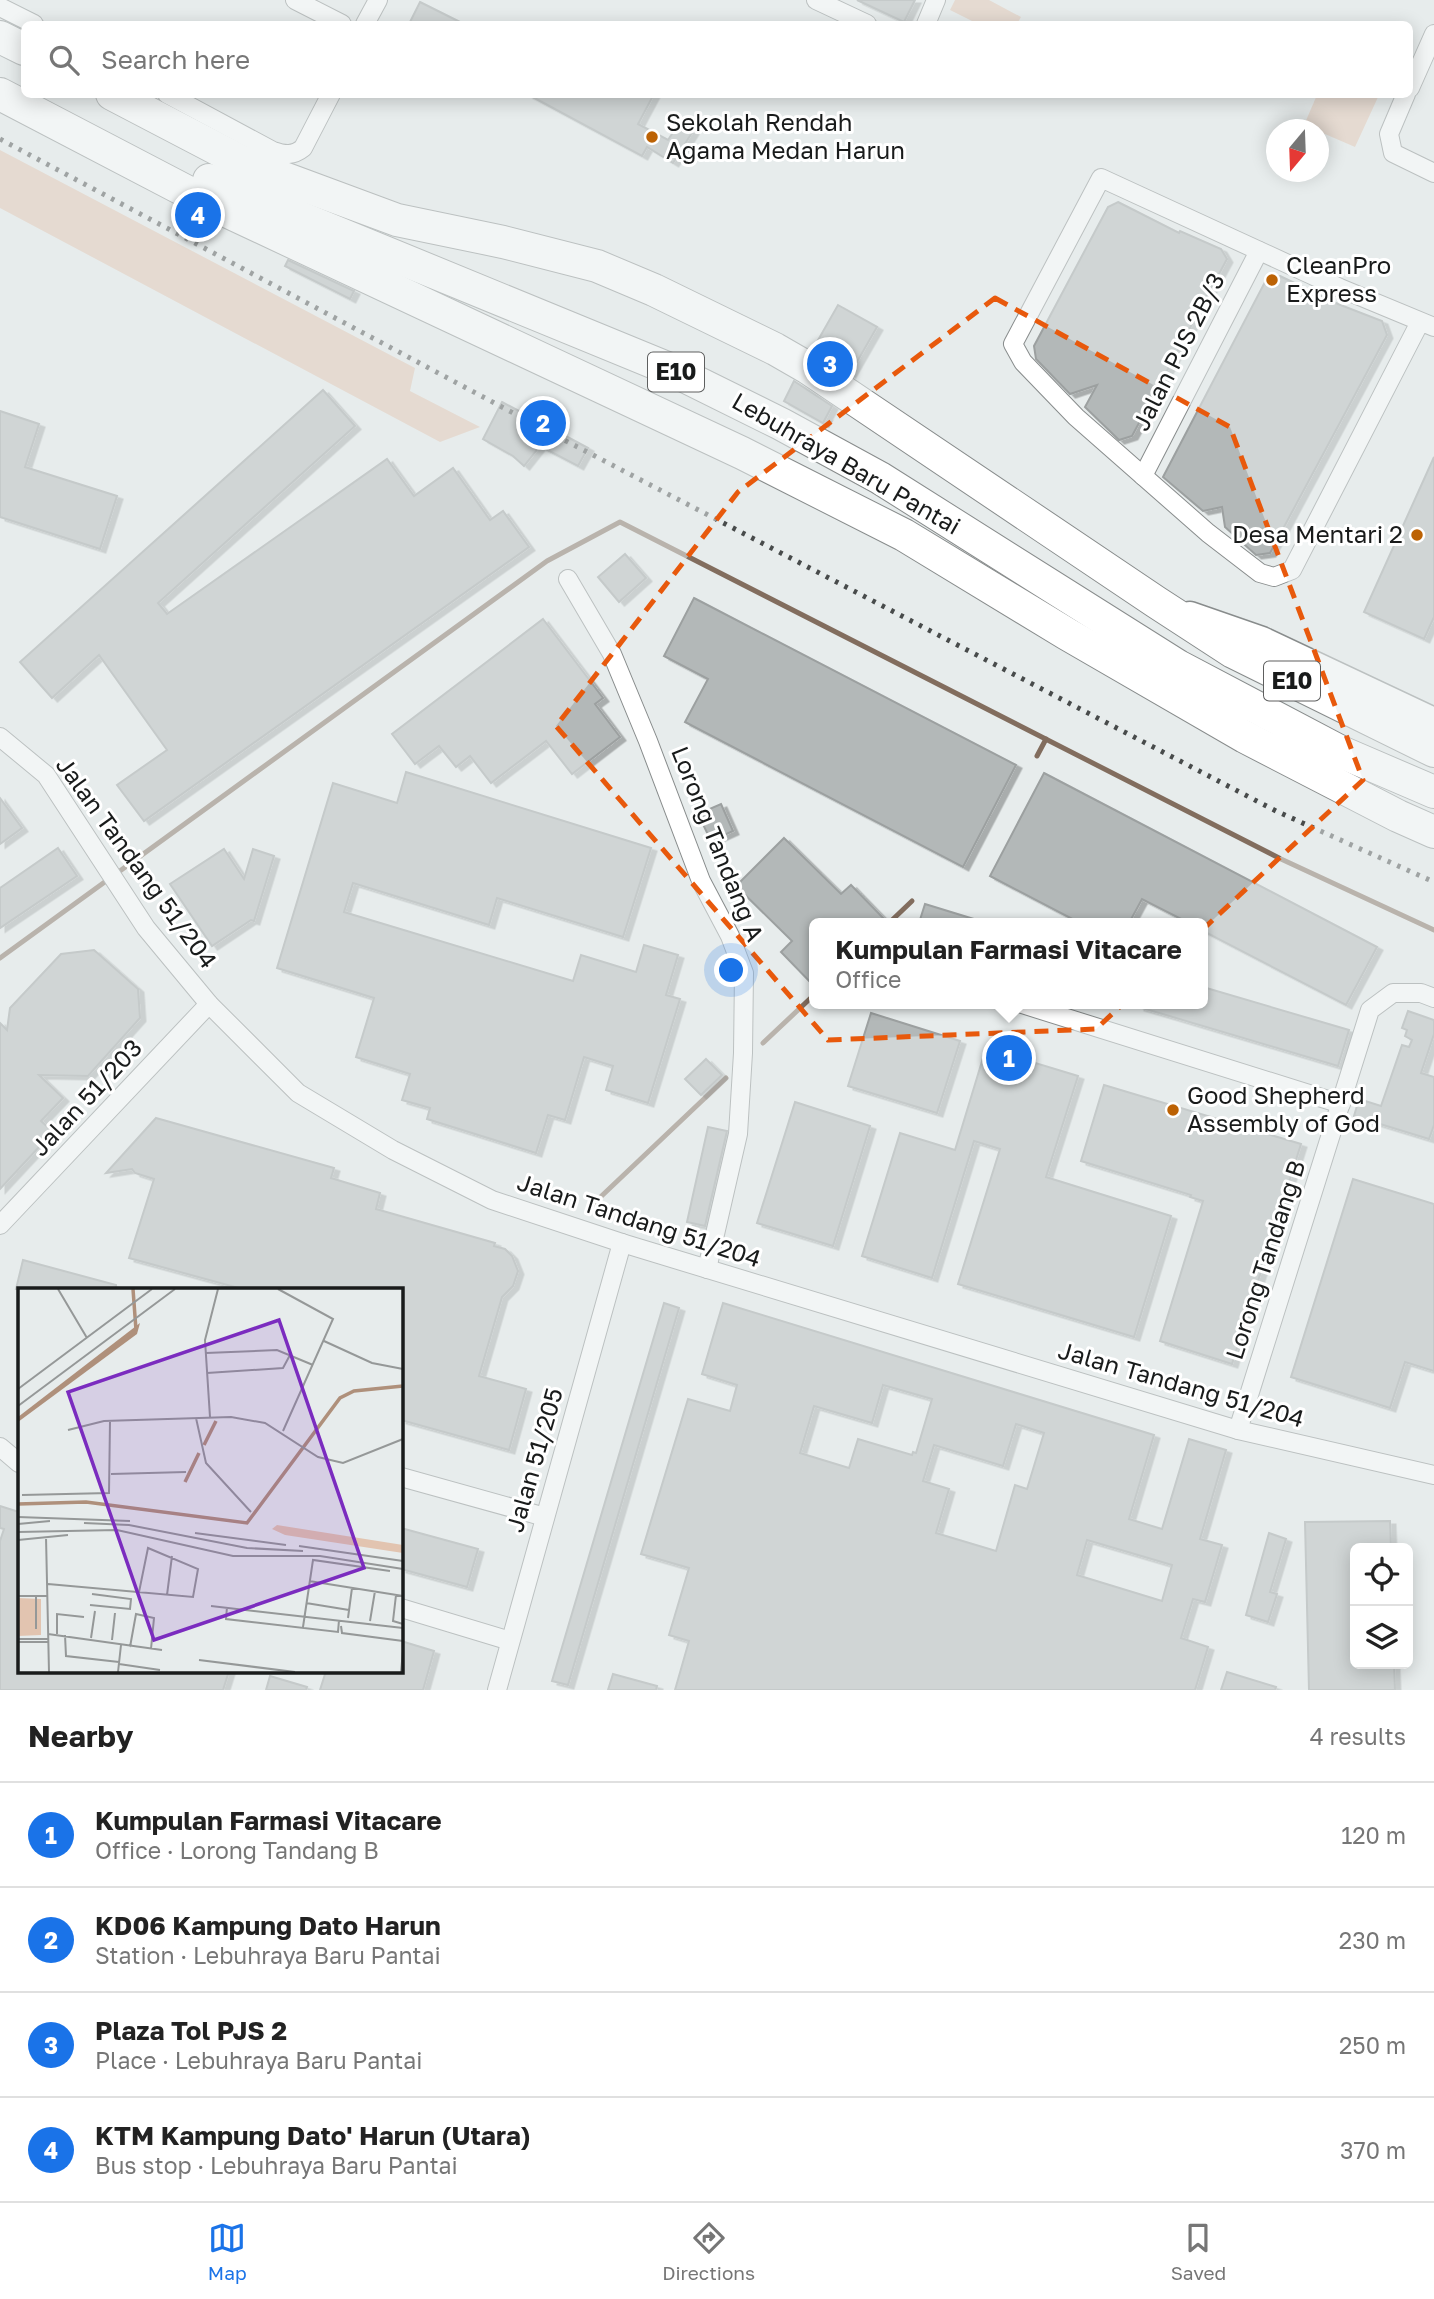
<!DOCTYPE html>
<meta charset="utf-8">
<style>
:root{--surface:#fff;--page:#f2f2f2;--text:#222;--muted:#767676;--line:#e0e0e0;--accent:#1a73e8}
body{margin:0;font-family:"Golos Text",sans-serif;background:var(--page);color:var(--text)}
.controls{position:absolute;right:21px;bottom:21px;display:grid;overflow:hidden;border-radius:10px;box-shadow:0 4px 18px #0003}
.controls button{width:63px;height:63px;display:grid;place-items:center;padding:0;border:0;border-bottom:2px solid var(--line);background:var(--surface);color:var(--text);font:35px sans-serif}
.compass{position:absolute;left:1266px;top:119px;width:63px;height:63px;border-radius:50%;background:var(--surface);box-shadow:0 4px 18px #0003;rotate:199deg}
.you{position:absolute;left:732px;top:971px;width:24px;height:24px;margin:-18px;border:5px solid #fff;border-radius:50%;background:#1a73e8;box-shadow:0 0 0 10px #1a73e833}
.badge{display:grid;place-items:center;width:46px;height:46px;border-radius:50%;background:var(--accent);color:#fff;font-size:23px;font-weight:700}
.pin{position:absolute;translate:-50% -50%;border:4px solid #fff;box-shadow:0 2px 7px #0006}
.popup{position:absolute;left:809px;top:918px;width:399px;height:91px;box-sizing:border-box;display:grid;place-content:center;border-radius:10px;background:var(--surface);filter:drop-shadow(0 2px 5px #0005);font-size:23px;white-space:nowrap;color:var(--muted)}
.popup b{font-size:26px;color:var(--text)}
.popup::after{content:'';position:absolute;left:50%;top:100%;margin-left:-14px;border:14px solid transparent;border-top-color:var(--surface)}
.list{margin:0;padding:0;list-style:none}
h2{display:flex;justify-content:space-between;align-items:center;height:91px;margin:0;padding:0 28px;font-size:30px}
h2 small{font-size:23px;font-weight:400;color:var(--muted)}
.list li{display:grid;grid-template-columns:46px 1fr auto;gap:21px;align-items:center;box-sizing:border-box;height:105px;padding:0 28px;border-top:2px solid var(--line)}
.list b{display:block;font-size:26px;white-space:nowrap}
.list p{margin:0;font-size:23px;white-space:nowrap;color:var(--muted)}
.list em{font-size:23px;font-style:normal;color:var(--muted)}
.icon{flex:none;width:38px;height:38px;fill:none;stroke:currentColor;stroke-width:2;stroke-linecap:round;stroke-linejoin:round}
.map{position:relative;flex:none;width:1434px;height:1690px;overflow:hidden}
.search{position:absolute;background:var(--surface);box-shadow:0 4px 18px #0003;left:21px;right:21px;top:21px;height:77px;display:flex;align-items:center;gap:18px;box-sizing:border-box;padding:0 24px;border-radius:10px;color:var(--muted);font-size:26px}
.sheet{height:511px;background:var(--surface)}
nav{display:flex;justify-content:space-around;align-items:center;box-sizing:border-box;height:98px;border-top:2px solid var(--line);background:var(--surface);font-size:19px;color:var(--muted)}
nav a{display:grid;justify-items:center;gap:4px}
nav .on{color:var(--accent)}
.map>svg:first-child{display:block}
.green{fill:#e2c4b0}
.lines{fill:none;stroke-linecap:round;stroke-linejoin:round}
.stream{stroke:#826d5e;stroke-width:5}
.building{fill:#b3b8b8;stroke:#9ca0a0;stroke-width:2;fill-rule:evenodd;filter:url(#shadow)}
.minor-casing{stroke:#888c8c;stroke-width:20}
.primary-casing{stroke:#888c8c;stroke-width:29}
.motorway-casing{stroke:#888c8c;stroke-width:34}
.minor{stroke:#fff;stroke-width:18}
.primary{stroke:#fff;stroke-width:26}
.motorway{stroke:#fff;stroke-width:32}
.rail{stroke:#484b4b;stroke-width:5;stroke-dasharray:3.5 7;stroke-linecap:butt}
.marked{fill:none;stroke:#e8590c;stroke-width:5;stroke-dasharray:14 9;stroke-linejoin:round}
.poi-dot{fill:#bc6204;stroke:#fff;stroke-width:2.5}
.labels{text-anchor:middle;stroke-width:6;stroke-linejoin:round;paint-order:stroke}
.shield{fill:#fff;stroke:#5e5f5f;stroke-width:2}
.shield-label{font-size:23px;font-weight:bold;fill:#191b1b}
.poi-label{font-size:24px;fill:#191b1b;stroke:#fff;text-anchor:start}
.street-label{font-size:24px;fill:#191b1b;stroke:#fff}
.inset-river{fill:none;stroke:#af907b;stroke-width:3.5}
.inset-road{fill:none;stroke:#959898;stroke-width:2}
.view{fill:#7b2cbf;fill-opacity:0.15;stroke:#7b2cbf;stroke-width:3.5}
.inset-edge{fill:none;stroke:#191b1b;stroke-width:3.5}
</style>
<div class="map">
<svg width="1434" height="1690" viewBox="0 0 1434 1690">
<defs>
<filter id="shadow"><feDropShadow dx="5.5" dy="3.5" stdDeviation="0" flood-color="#0004"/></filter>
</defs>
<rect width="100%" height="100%" fill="#e7ecec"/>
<!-- green -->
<g class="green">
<polygon points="955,0 989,0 1021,17 1017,24 978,24 950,10"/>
<polygon points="1317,95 1379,95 1355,147 1304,125"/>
<polygon points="0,150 415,368 410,391 480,427 440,442 0,208"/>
</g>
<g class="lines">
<!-- stream -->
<g class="stream">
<polyline points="1037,756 1046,739"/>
<polyline points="889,923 912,901"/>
<polyline points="0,958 547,561 620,522 1281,859 1434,930"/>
<polyline points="763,1043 815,994"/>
<polyline points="591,1206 726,1078"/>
</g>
</g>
<!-- building -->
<g class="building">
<polygon points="857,0 915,0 904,22"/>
<polygon points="420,2 464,24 409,24"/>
<polygon points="527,94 654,94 638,124 668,140 679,123 693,131 673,163 647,147 642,156"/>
<polygon points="1118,202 1179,233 1180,231 1221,249 1227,259 1132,436 1119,440 1085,407 1097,385 1070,394 1036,359 1034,346 1108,207"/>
<polygon points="288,260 354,291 350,299 285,266"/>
<polygon points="1280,276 1338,304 1382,321 1387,335 1270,553 1256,555 1225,527 1222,507 1203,511 1163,477 1266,280"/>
<polygon points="838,305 877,327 850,374 813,349"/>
<polygon points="794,381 832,406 823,423 784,401"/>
<polygon points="323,390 355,426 158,603 167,614 387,459 414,496 453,468 490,520 503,511 529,547 144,821 117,785 167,750 99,655 52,698 20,662"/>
<polygon points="502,402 588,448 578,466 540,446 524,466 513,456 483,439"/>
<polygon points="0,411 39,424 25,467 117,496 100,549 0,517"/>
<polygon points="1434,457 1434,617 1424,639 1364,612"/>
<polygon points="625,554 646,578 619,602 598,577"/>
<polygon points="694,598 1016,765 963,867 685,722 708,679 664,656"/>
<polygon points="543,619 603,698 595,704 620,737 572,774 546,741 491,783 470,756 456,767 439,746 415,764 392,734"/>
<polygon points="406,772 651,848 623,937 497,898 489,925 353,883 344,912 573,981 581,955 636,972 644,945 678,955 666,995 680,999 648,1103 606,1090 613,1066 584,1057 565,1120 548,1115 536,1153 427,1119 430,1108 402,1100 410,1074 356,1057 374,998 277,968 333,783 397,803"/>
<polygon points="1044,773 1377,947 1346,1005 1203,931 1203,923 1189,923 1142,899 1129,923 1080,923 990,876"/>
<polygon points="0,798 22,828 0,844"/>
<polygon points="721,804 733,831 711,841 698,814"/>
<polygon points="784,838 841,894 851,885 888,923 815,923 815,987 781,952 792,941 736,886"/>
<polygon points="58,848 77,876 0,928 0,888"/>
<polygon points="224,849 244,879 253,849 274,856 254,921 251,920 212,946 170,884"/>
<polygon points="925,904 977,920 976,923 919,923"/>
<polygon points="94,950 138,989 140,1018 88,1076 39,1075 63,1098 41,1121 53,1132 0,1189 0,1023 7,1030 10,1008 61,954"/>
<polygon points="1203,987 1349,1030 1338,1066 1139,1007 1140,1004 1203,1004"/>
<polygon points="1408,1011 1434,1020 1434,1034 1421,1073 1434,1077 1434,1125 1429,1139 1354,1116 1359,1099 1381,1106 1402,1045 1409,1047 1412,1040 1405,1036 1407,1030 1402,1028"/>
<polygon points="871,1013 960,1041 937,1113 848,1086"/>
<polygon points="986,1048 1078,1076 1046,1177 1171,1216 1134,1337 958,1284 1000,1149 974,1141 932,1278 862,1256 900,1133 955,1150"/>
<polygon points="706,1059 722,1075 701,1095 685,1079"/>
<polygon points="1104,1085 1301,1144 1232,1364 1160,1341 1203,1201 1190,1197 1191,1195 1081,1161"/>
<polygon points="795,1102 870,1126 833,1246 757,1223"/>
<polygon points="156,1118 334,1168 331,1178 380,1193 376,1209 495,1243 494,1246 505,1249 512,1256 518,1271 513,1286 502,1297 479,1376 526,1389 509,1450 401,1420 401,1289 242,1289 129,1258 154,1179 135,1173 132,1169 106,1173"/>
<polygon points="708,1127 727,1131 705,1226 687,1222"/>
<polygon points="1353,1179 1434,1204 1434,1371 1405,1362 1390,1408 1291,1377"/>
<polygon points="23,1260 116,1285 116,1289 16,1289"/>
<polygon points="664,1303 679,1308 568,1685 552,1681"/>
<path d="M 723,1303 L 1154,1435 L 1129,1519 L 1162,1529 L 1189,1439 L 1226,1450 L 1200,1539 L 1222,1545 L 1205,1602 L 1193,1599 L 1181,1638 L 1208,1647 L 1195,1690 L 675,1690 L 689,1641 L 669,1635 L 689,1568 L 641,1554 L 688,1399 L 730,1411 L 737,1385 L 702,1374 ZM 883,1385 L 932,1399 L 916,1453 L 913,1452 L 912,1455 L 858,1439 L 849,1468 L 800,1453 L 814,1406 L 872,1423 ZM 1016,1424 L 1044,1433 L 1027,1489 L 1015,1485 L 996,1551 L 936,1533 L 949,1489 L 923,1481 L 934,1445 L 1003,1466 ZM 1087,1540 L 1172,1565 L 1162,1601 L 1077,1575 Z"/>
<polygon points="0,1506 19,1512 19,1671 229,1671 223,1690 0,1690 0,1541 4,1529 0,1528"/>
<polygon points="1390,1521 1391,1548 1355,1548 1355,1664 1394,1664 1395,1690 1309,1690 1305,1522"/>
<polygon points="401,1528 478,1549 467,1587 401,1569"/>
<polygon points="1269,1533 1286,1539 1270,1592 1277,1594 1268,1622 1246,1615"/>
<polygon points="401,1641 434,1651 423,1690 320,1690 326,1671 401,1671"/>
<polygon points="1227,1672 1276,1687 1275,1690 1221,1690"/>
<polygon points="613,1674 657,1686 656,1690 608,1690"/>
<polygon points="270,1676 307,1687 306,1690 266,1690"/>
</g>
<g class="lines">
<defs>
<g id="minor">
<polyline points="295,0 342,24"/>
<polyline points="816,0 867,24"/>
<polyline points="0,7 34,24"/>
<polyline points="365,24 378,0"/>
<polyline points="926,24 936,0"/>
<polyline points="1410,88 1434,34"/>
<path d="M 167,94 L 273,151 C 285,155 293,156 303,148 L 331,94"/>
<polyline points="1406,94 1389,134 1393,153 1434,173"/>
<polyline points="1420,322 1292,570 1274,577 1260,573 1208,533 1076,417 1023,362 1013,344 1101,178 1340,288 1434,327"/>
<polyline points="1143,476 1259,251"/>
<polyline points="568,579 612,654 648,741 701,881 730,936 744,973 743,1053 738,1134 707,1269"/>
<polyline points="0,737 46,775 146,928 209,1004 298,1093 393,1150 492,1200 622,1243 1238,1430 1434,1475"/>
<polyline points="1022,1004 1341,1104"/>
<polyline points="0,1225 209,1004"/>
<polyline points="1238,1430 1370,1010 1393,993 1421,993 1434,998"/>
<polyline points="0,1447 19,1463"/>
<polyline points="401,1477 545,1517"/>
<polyline points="401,1608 510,1641"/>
<polyline points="497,1690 622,1243"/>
</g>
<polyline id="primary" points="1190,615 1262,640 1434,721"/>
<g id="motorway">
<polyline points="0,37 24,49"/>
<polyline points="0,94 203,200 742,453 904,535 1067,634 1245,737 1398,816 1434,832"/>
<polyline points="112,94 246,164 397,220 503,242 597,266 654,290 775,349 808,368 1156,602 1233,652 1434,751"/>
<polyline points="209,180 672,370 781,424 880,478 1178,666 1341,752 1434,792"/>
</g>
</defs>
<!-- minor casing -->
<use href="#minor" class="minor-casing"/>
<!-- primary casing -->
<use href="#primary" class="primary-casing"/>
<!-- motorway casing -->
<use href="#motorway" class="motorway-casing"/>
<!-- minor -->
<use href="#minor" class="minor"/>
<!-- primary -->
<use href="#primary" class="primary"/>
<!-- motorway -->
<use href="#motorway" class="motorway"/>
<!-- rail -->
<polyline class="rail" points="0,139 545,430 1276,811 1434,882"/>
</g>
<!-- marked area -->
<path d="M0 0H1434V1690H0ZM 995,298 L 1230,427 L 1363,780 L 1096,1029 L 828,1040 L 556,726 L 738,492 Z" fill="#e7ecec" fill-opacity=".55" fill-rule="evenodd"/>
<path class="marked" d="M 995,298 L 1230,427 L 1363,780 L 1096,1029 L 828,1040 L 556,726 L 738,492 Z"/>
<!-- markers -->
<g class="poi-dot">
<circle cx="652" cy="137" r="7"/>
<circle cx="1272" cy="280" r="7"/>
<circle cx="1417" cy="535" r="7"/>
<circle cx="1173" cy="1110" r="7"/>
</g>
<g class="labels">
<!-- shield labels -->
<g class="shield">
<rect x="648" y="352.5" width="56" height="39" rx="5"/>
<rect x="1264" y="661.5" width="56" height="39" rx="5"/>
</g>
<g class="shield-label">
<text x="676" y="380">E10</text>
<text x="1292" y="689">E10</text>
</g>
<!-- poi labels -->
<g class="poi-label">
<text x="666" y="131">Sekolah Rendah<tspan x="666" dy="28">Agama Medan Harun</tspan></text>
<text x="1286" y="274">CleanPro<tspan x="1286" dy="28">Express</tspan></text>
<text x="1403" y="543" text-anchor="end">Desa Mentari 2</text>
<text x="1187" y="1104">Good Shepherd<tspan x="1187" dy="28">Assembly of God</tspan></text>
</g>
<!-- street labels -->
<g class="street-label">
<text transform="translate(1179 352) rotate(-63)" y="8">Jalan PJS 2B/3</text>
<text transform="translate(846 464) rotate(30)" y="8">Lebuhraya Baru Pantai</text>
<text transform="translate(717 844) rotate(68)" y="8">Lorong Tandang A</text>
<text transform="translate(136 863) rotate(54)" y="8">Jalan Tandang 51/204</text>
<text transform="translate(87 1098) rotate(-47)" y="8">Jalan 51/203</text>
<text transform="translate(639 1221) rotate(18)" y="8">Jalan Tandang 51/204</text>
<text transform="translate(1266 1260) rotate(-72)" y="8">Lorong Tandang B</text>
<text transform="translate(1181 1385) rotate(16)" y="8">Jalan Tandang 51/204</text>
<text transform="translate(535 1460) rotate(-74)" y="8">Jalan 51/205</text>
</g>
</g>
<!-- overview -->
<g transform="translate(18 1288)">
<rect width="385" height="385" fill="#e7ecec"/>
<path d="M 259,237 L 385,257 L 385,265 L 267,247 L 254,241 ZM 0,310 L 23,311 L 23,347 L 0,348 Z" fill="#e2c4b0"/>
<path d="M 122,35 L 119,46 L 0,134 L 0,129 Z" fill="#af907b"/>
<path class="inset-river" d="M 115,1 L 118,42M 186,157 L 198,133M 167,194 L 181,165M 0,216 L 68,214 L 229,235 L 322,110 L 336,103 L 385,98"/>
<path class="inset-road" d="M 40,1 L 69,50M 260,1 L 315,31 L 265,143M 306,53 L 354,75 L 385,81M 188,65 L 259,62 L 295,77M 189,85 L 265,80 L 272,67M 0,101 L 134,1M 0,118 L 157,1M 192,129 L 187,52 L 200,1M 178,130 L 188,175 L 233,224M 50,142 L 86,133 L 213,129 L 247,135 L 300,169 L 325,175 L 385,151M 93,186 L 168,184M 4,207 L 91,205 L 92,133M 0,229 L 112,233M 66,235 L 111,237 L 229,260 L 285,263M 0,236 L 32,233M 0,244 L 99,242 L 215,268 L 302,268 L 385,281M 177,245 L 268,257M 28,249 L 31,384M 0,252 L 50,247M 281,258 L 385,273M 291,293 L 385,308M 30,296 L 175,309 L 180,281 L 130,260 L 121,304M 149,307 L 154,268M 378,307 L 375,333 L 385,336M 0,308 L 29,308M 18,308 L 18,341M 288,315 L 331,322M 72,317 L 112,321 L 113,311 L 74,306M 193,318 L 385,340M 209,319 L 208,331 L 320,344 L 321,332M 330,330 L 334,300M 352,333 L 357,303M 323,338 L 324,345 L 385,353M 285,339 L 295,272 L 372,283M 30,346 L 144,362M 39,346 L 39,326 L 66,329M 47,347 L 48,368 L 101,374M 73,350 L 77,323M 0,351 L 31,351M 94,352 L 97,325M 0,354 L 30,354M 112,359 L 118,326 L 136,330 L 133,361M 181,372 L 277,384M 101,376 L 142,382M 100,384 L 103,357M 383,384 L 385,363"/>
<path class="view" d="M 261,32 L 346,280 L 136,352 L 50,104 Z"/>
<rect width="385" height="385" class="inset-edge"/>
</g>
</svg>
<div class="controls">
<button><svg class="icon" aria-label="locate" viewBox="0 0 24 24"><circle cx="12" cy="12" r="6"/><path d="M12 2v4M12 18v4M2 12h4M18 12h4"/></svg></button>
<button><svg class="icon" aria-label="layers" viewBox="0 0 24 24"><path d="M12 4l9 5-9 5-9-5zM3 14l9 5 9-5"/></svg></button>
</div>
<svg class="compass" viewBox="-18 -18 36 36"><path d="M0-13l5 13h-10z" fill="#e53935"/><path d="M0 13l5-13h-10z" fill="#767676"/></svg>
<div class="you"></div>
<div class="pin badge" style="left:1009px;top:1058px">1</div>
<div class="popup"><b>Kumpulan Farmasi Vitacare</b>Office</div>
<div class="pin badge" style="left:543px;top:423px">2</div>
<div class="pin badge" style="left:830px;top:364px">3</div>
<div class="pin badge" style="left:198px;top:215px">4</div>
<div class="search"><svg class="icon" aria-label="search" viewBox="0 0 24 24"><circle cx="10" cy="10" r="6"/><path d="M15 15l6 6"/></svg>Search here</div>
</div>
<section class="sheet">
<h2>Nearby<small>4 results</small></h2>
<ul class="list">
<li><span class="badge">1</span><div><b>Kumpulan Farmasi Vitacare</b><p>Office · Lorong Tandang B</p></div><em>120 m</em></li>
<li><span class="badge">2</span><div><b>KD06 Kampung Dato Harun</b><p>Station · Lebuhraya Baru Pantai</p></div><em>230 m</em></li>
<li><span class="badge">3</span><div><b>Plaza Tol PJS 2</b><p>Place · Lebuhraya Baru Pantai</p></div><em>250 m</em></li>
<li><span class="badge">4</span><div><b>KTM Kampung Dato' Harun (Utara)</b><p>Bus stop · Lebuhraya Baru Pantai</p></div><em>370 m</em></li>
</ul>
</section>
<nav>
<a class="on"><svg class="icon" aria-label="map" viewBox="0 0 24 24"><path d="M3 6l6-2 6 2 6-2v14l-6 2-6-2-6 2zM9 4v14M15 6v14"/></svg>Map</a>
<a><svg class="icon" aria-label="directions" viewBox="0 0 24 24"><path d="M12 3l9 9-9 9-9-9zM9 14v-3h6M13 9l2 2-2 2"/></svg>Directions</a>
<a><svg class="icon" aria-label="saved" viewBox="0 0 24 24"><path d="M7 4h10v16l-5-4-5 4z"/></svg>Saved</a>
</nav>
